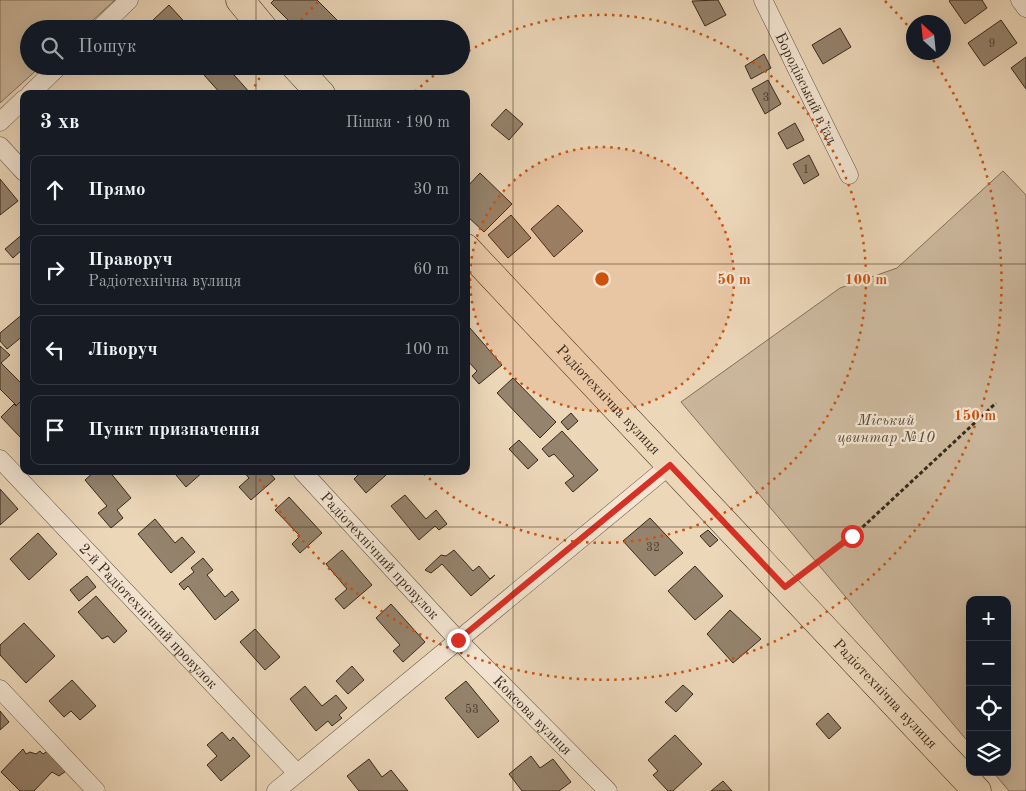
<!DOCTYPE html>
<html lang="uk">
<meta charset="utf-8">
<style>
:root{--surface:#171b24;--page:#242831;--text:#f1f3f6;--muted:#9ea1a6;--line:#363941}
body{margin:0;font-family:"Old Standard TT",serif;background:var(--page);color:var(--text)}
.controls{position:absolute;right:15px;bottom:15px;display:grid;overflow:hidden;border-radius:10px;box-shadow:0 5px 20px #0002}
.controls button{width:45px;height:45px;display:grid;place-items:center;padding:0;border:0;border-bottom:1px solid var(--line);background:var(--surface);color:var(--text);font:25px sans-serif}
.compass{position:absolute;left:906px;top:15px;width:45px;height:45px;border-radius:50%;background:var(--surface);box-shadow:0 5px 20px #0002;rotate:333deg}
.stop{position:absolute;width:15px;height:15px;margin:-11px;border:4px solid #d93025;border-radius:50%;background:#fff}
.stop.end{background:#d93025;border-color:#fff;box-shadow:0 1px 5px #0008}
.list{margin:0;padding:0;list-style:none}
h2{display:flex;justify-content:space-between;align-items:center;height:65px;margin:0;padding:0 20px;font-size:21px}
h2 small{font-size:16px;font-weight:400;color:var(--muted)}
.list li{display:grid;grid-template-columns:32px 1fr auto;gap:15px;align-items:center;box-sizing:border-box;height:70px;margin:0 10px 10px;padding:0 10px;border:1px solid var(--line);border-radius:10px}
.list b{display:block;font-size:19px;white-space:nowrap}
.list p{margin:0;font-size:16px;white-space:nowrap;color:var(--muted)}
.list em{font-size:16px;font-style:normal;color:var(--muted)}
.icon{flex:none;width:28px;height:28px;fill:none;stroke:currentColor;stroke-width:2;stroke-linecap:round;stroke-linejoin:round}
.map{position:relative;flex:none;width:1026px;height:791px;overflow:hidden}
.search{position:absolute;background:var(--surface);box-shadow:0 5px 20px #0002;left:20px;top:20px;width:450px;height:55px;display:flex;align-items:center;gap:12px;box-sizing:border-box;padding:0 18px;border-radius:28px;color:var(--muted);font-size:19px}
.panel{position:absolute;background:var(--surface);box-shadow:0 5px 20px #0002;left:20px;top:90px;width:450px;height:385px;border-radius:10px}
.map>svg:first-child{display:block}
.green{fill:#cdb99e;stroke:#82715c}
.building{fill:#95836d;stroke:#37291b}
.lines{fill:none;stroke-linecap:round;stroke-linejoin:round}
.street-casing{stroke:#645442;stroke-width:19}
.primary-casing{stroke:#37291b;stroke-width:29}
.path{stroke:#37291b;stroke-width:3;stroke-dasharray:4 2.5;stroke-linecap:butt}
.street{stroke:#f3e5d2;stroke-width:18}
.primary{stroke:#ecd7b9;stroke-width:28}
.route{stroke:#d93025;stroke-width:6}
.grid{fill:none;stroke:#37291b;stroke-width:1;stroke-opacity:0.55}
.ring{fill:none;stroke:#cd520e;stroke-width:2.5;stroke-dasharray:2.5 5}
.labels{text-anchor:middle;stroke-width:4.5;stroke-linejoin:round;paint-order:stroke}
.number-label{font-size:12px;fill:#4e4030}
.street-label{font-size:15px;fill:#37291b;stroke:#f3e5d2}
.park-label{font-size:15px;font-style:italic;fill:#5c4d3c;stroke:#f3e5d2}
.centre{fill:#cd520e;stroke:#f3e5d2;stroke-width:2.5}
.ring-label{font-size:15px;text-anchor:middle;font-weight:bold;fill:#cd520e;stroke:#f3e5d2;stroke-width:4.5;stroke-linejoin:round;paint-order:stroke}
</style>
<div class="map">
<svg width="1026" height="791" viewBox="0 0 1026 791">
<rect width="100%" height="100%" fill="#ecd7b9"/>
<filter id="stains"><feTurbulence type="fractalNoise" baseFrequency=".004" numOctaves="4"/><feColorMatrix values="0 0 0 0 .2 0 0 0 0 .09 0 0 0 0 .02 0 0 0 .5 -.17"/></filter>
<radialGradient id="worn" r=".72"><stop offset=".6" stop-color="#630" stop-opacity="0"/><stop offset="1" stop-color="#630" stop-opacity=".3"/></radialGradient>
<!-- green -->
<g class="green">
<polygon points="0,0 115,0 83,29 29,29 29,66 41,66 0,103"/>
<polygon points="1003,171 1026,195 1026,791 1009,791 993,772 1007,772 1007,600 970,600 970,744 681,402 840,288 897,268"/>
</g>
<!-- building -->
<g class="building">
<polygon points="274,0 317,0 346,29 297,29 271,3"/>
<polygon points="718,0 726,15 705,26 692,1"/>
<polygon points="951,0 982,0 987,8 965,24 949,1"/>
<polygon points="169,5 191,29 161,29 153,20"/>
<polygon points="1001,20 1017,43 984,66 968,43"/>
<polygon points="840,28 851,47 823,64 812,45"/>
<polygon points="764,54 771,68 751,79 745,66"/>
<polygon points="1026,57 1026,89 1011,68"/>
<polygon points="191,66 209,66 203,71 200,67 194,73 189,68"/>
<polygon points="214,66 226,66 251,94 221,94 204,75"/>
<polygon points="768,80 781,104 765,114 752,89"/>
<polygon points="506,109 523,124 509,140 491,125"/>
<polygon points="795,123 804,140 787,149 778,133"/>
<polygon points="809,155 819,175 804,184 793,164"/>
<polygon points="480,173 512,204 484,232 466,215 466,188"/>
<polygon points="0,179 18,201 0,215"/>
<polygon points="558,205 583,231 554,257 531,229"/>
<polygon points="511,215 531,238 508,258 488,235"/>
<polygon points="24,233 24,248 13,258 5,249"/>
<polygon points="24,313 24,335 7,349 0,341 0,333"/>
<polygon points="470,328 502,365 479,384 472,376 477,371 466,359 466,331"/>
<polygon points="0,346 10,355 1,363 24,386 24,399 17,406 0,389"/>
<polygon points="513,378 556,422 540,438 497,393"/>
<polygon points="22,400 24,435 21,438 1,417 14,404 16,406"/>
<polygon points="571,413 578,421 568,430 561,422"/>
<polygon points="562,431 598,470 573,492 565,483 574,476 554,454 549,457 542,449"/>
<polygon points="519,440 538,460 528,469 509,449"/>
<polygon points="95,471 109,471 131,498 117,510 123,518 111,528 98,513 107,506 85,480"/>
<polygon points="181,471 204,471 186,487 176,475"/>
<polygon points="243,471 268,471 275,479 251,500 239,487 249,478"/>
<polygon points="359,471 382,471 386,475 366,493 354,479 360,473"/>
<polygon points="0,489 18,509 0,525"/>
<polygon points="405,495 426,519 436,510 447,524 439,530 435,526 419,540 391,506"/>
<polygon points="289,497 322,533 300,553 292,544 300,536 275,510"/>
<polygon points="650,518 683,553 655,576 623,541"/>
<polygon points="155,519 175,543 182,537 195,552 171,573 138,534"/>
<polygon points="708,530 718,540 710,547 700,536"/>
<polygon points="38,533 57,554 29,580 10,559"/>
<polygon points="342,550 372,585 344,609 335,599 347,589 326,564"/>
<polygon points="454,550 473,571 479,566 490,579 495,575 471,596 442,564 431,573 425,570 441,555 446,556"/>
<polygon points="203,558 213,570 207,575 225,597 232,591 239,600 215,620 188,586 184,590 179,584 194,572 191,568"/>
<polygon points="695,566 723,596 695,620 668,591"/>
<polygon points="87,576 96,587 79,601 70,590"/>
<polygon points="96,596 127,631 114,643 108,636 102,639 78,612"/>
<polygon points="391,604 425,642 403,662 393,651 400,645 376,618"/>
<polygon points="730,610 761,639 733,663 707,634"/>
<polygon points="24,623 55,656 26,683 0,655 0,645"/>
<polygon points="255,629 280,657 265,670 240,642"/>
<polygon points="352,666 364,680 348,694 336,681"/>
<polygon points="72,680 96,706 80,720 71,711 64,717 49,701"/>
<polygon points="466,681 499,721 478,738 445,698"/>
<polygon points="683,685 693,694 676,712 665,702"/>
<polygon points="305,686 322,706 336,695 347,708 339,715 342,718 332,726 328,721 316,731 290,699"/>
<polygon points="0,711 9,722 0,730"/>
<polygon points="828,713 841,728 829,739 816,724"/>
<polygon points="222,732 230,741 233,737 250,756 221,781 207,765 217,756 207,745"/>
<polygon points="675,735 702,764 673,791 668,791 653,775 658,771 648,760"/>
<polygon points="23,749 26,754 30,752 36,754 40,751 43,754 49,750 66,771 59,776 52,772 34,791 20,791 1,772"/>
<polygon points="531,756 540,768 553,759 571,782 559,791 522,791 509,774"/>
<polygon points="369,759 382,777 391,770 408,791 359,791 347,776"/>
<polygon points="723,781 732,791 711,791"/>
</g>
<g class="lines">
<defs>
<g id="street">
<path id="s1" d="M 763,0 L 849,175"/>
<polyline points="1020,0 1026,8"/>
<polyline points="99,29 129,0"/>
<polyline points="30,94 59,66"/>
<polyline points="0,122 24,99"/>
<polyline points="0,146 24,172"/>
<path id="s2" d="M 0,459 L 297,773"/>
<path id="s3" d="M 302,471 L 458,640 L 608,791"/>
<polyline points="0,689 96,791"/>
<polyline points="276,791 670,465"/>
</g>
<g id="primary">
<polyline points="240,0 264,29"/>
<polyline points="295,66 321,94"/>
<path id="s4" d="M 466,248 L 977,791"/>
</g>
</defs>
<!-- street casing -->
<use href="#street" class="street-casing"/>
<!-- primary casing -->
<use href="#primary" class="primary-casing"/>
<!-- path -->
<polyline class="path" points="801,575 852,537 996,403"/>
<!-- street -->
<use href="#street" class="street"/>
<!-- primary -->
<use href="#primary" class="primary"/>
</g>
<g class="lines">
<!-- route -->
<polyline class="route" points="458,640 670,465 785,587 852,536"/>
</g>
<!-- grid -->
<path class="grid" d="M 256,0 L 256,29M 513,0 L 513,791M 769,0 L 769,791M 256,66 L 256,94M 0,264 L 24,264M 466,264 L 1026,264M 256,471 L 256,791M 0,527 L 1026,527"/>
<!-- distance rings -->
<circle cx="602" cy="279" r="132" fill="#cd520e" fill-opacity=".12"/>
<g class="ring">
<circle cx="602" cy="279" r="132"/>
<path d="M415 92A264 264 0 0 1 445 67M462 55A264 264 0 1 1 422 472"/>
<path d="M251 93A397 397 0 0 1 265 69M296 26A397 397 0 0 1 319 1M885 1A397 397 0 0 1 913 32M929 54A397 397 0 1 1 255 471"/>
</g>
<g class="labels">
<!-- number labels -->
<g class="number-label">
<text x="992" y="47">9</text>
<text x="766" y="101">3</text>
<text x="806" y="173">1</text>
<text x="653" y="551">32</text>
<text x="472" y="713">53</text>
</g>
<!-- street labels -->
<g class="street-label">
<text dy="5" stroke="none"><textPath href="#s1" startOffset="98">Бородівський в’їзд</textPath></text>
<text dy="5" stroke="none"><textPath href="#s4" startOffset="208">Радіотехнічна вулиця</textPath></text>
<text dy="5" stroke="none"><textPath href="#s3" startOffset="115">Радіотехнічний провулок</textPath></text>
<text dy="5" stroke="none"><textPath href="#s2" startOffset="216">2-й Радіотехнічний провулок</textPath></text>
<text dy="5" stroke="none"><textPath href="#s4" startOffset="612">Радіотехнічна вулиця</textPath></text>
<text dy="5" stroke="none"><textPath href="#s3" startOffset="336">Коксова вулиця</textPath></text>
</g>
<!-- park labels -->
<g class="park-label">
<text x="886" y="425">Міський<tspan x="886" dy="17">цвинтар №10</tspan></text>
</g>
</g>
<circle cx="602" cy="279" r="8" class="centre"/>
<g class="ring-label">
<text x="734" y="284">50 m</text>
<text x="866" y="284">100 m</text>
<text x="975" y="420">150 m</text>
</g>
<rect width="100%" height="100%" filter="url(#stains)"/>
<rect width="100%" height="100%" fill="url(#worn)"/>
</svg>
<div class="controls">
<button>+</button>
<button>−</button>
<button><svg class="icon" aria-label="locate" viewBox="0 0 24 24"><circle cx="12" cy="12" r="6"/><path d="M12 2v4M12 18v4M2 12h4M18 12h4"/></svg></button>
<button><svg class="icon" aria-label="layers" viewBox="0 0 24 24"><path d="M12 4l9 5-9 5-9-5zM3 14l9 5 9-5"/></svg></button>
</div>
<svg class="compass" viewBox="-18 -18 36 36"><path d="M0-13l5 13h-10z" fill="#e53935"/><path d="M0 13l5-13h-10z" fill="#9ea1a6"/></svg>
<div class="stop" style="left:852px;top:536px"></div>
<div class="stop end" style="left:458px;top:640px"></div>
<div class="search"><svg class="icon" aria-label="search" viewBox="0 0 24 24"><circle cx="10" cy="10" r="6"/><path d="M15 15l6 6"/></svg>Пошук</div>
<section class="panel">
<h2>3 хв<small>Пішки · 190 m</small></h2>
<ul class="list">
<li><svg class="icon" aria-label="ahead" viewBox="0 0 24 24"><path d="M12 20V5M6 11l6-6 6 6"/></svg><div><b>Прямо</b></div><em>30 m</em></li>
<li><svg class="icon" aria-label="right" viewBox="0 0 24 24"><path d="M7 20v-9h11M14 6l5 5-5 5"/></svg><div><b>Праворуч</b><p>Радіотехнічна вулиця</p></div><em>60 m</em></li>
<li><svg class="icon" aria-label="left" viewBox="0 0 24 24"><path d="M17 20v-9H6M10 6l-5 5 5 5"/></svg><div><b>Ліворуч</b></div><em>100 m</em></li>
<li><svg class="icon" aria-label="arrive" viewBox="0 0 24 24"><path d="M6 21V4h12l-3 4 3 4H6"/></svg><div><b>Пункт призначення</b></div></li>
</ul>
</section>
</div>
